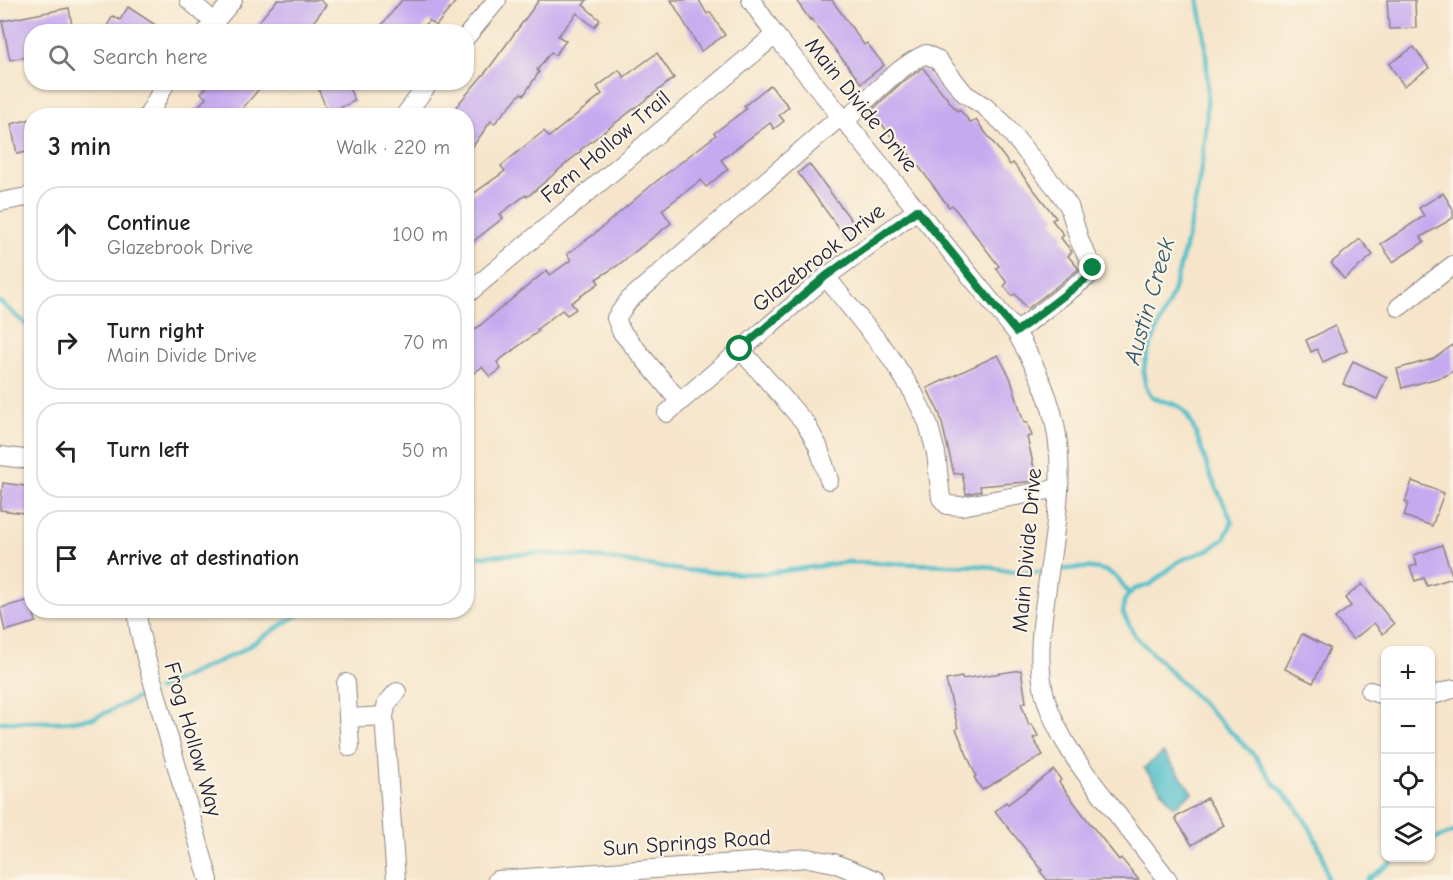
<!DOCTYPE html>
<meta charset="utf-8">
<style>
:root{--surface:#fff;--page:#f6f6f6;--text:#222;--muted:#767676;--line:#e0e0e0}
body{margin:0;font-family:"Comic Neue",sans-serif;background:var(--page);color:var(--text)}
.controls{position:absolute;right:18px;bottom:18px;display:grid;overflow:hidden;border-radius:12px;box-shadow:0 2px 4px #0004}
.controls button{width:54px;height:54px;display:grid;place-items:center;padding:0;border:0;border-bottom:2px solid var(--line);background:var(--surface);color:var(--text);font:30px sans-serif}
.stop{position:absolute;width:18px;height:18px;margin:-14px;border:4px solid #0b8043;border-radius:50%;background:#fff}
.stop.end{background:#0b8043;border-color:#fff;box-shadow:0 2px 6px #0008}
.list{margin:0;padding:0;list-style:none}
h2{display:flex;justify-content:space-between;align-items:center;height:78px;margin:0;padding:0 24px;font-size:26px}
h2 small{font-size:20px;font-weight:400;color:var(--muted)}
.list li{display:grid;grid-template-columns:39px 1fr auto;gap:18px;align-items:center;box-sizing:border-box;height:96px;margin:0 12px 12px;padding:0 12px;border:2px solid var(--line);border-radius:24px}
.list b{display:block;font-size:22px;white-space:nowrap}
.list p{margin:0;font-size:20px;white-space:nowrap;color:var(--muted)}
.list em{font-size:20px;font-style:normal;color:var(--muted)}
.icon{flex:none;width:33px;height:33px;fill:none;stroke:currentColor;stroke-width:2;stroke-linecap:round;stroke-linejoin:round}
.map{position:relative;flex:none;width:1453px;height:880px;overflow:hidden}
.search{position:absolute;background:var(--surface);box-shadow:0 2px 4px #0004;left:24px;top:24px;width:450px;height:66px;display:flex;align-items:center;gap:15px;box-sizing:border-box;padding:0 21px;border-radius:24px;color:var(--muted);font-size:22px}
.panel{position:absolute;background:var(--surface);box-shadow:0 2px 4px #0004;left:24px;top:108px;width:450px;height:510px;border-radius:24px}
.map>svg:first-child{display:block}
.water{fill:#52bfca;stroke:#3a7082;stroke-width:1.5}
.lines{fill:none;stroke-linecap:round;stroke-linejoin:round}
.stream{stroke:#52bfca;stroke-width:4.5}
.building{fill:#c6aaf0}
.minor-casing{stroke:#8c8483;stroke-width:20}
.minor{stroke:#fff;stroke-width:18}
.route{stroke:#0b8043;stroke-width:8}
.labels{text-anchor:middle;stroke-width:4.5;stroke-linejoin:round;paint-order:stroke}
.street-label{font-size:22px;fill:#22223b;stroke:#fcf5e5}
.water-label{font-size:24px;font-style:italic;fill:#33596d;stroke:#fcf5e5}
</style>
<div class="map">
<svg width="1453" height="880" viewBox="0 0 1453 880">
<rect width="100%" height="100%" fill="#fcf5e5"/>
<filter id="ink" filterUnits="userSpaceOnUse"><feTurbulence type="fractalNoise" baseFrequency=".0167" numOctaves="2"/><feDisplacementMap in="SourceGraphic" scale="12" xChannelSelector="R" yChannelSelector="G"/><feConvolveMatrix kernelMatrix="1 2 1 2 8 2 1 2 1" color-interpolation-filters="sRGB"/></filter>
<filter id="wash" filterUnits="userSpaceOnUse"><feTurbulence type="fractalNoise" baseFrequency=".008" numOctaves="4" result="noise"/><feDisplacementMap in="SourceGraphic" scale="24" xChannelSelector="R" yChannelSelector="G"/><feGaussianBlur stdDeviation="1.35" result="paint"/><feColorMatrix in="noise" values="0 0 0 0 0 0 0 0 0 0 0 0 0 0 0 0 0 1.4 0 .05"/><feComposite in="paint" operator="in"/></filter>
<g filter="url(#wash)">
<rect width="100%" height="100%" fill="#f6e5cb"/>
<!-- water -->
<polygon class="water" points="1163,753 1193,792 1174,807 1144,768"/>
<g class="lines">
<!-- stream -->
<g class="stream">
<path d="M 1198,0 C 1220,97 1200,198 1173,292 C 1166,315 1141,354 1144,378 C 1149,410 1169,395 1183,410 C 1195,423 1204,459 1211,477 C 1218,492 1226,507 1232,522 L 1224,539 L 1210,549 L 1179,561 L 1151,584 L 1133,590 L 1129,594 L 1124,601 L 1123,613 L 1135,636 L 1255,756 L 1273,782 L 1294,804 L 1310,828 L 1322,853 L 1328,880"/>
<polyline points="0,302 32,329"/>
<polyline points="466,557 539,553 601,558 680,570 741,574 770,573 848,562 983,566 1016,572 1044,572"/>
<path d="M 1052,571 C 1073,569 1101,562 1117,578 C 1122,582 1125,589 1129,594"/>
<polyline points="158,689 241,651 305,610"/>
<polyline points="0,722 64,722 94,718 150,692"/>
<polyline points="1430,841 1453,832"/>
<polyline points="1367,880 1398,858"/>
</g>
</g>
<g id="blocks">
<!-- building -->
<g class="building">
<polygon points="277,0 320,0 326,5 306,32 250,32"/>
<polygon points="402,0 457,0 436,26 429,20 420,32 376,32"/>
<polygon points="539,0 587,0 583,5 600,20 594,27 577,13 558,36 566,41 555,55 551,52 537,70 539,72 524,95 521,93 494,124 491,121 466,156 466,116 448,116 489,68"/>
<polygon points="671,0 699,0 707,14 710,12 725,35 701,51"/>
<polygon points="796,0 832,0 864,45 867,43 884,65 861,83 811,19 810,20"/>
<polygon points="1387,0 1415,0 1416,28 1389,29"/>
<polygon points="128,7 166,32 113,32 106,27 113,16 120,20"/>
<polygon points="69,8 73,32 32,32 32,56 10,60 2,21"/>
<polygon points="1414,47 1429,68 1404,86 1389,64"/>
<polygon points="657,53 674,78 580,150 581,151 527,197 526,195 500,214 503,218 466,247 466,199 505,171 501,166 525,146 544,131 549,137 602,94 597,87 619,70 624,77"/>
<polygon points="923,68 957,111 959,109 971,123 976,120 1010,165 1013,163 1056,218 1052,220 1064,235 1061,238 1072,252 1068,256 1079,269 1027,309 1015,294 1012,296 1004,286 1007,283 996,268 999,266 952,205 949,207 917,164 903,146 902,147 889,134 872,110 901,83"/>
<polygon points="212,82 265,82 236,116 189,116 206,98 201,93"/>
<polygon points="331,82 346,82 355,101 328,113 318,88"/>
<polygon points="770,85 789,107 779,115 784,121 774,129 770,123 721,160 728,169 706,187 701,180 662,210 671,223 617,266 596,279 599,283 571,303 576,309 567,315 562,310 537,329 539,331 497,362 501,369 490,377 482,367 466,379 466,337 547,270 550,275 571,260 567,254 593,235 653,184 716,135 714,133 746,109 744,106"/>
<polygon points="32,119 32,151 17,154 11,124"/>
<polygon points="809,164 858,229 846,238 798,173"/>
<polygon points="1443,193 1453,209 1453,218 1421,237 1424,242 1393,262 1381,244 1424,216 1419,208"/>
<polygon points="1360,239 1373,255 1344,279 1331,263"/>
<polygon points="1335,326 1347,351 1323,362 1317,349 1311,352 1306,340"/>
<polygon points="1453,345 1453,371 1445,376 1402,388 1397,369 1433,359"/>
<polygon points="998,355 1010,377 1024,423 1027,422 1032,436 1027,437 1037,481 980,486 981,491 966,494 962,473 954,474 940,415 927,388"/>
<polygon points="1353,361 1387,377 1377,399 1343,384"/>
<polygon points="1412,481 1444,493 1432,526 1404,516 1408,503 1405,502"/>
<polygon points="3,483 32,487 32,514 0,510"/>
<polygon points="1442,545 1453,578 1427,586 1424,578 1415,581 1410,567 1417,565 1414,555"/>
<polygon points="1362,584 1394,624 1383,634 1374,623 1353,640 1335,618 1351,606 1345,598"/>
<polygon points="30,600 32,610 33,610 36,622 5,631 0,608"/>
<polygon points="1302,634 1330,648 1313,683 1285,669"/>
<polygon points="1021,670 1026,702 1021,703 1029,725 1032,724 1038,736 1033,738 1043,755 982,790 974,777 976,776 956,729 958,728 946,680 962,677 962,679"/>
<polygon points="1054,770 1061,780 1059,782 1085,817 1119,860 1121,858 1139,880 1047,880 1040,871 1042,870 995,811 1006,802 1008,804"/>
<polygon points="1207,798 1224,825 1192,845 1175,818"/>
</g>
</g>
</g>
<g filter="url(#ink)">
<use href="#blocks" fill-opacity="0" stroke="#8c8483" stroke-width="1.5"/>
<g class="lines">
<defs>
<g id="minor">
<polyline points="189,0 214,22"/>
<path d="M 751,0 L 775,35 L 1016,332 C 1032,360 1047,389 1054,420 C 1067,475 1054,533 1047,587 C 1042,621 1036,662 1045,696 C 1057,738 1083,771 1110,805 C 1129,830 1149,855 1168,880"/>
<polyline points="206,32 233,0"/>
<polyline points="466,37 497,0"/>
<polyline points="148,116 166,82"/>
<polyline points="404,116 430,82"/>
<path d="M 845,121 C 868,99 898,66 926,54 L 938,60 L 965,94 L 984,106 L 1002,122 L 1056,188 L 1069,206 L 1080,242 L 1093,268 L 1087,277 L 1016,332"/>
<polyline points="0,202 32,196"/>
<polyline points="826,277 889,355 913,392 928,423 936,453 941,498 947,505 962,506 1059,488"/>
<polyline points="466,295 775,35"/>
<polyline points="1399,307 1453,265"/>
<polyline points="740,349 806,424 818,446 829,480"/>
<polyline points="680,402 621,331 616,318 629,300 841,116"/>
<polyline points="667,413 826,277 917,210"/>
<polyline points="0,456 32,460"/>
<polyline points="137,610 139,629 146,658 209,880"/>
<polyline points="346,683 350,747"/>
<polyline points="1370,691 1386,696"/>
<polyline points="1430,696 1453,689"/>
<polyline points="349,718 384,716"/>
<polyline points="396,880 384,716 387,703 397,692"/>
<polyline points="497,880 808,858 834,863 876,880"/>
</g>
</defs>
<!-- minor casing -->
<use href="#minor" class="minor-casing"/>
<!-- minor -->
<use href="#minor" class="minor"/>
</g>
</g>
<g class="lines" filter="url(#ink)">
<!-- route -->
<polyline class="route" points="740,349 826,276 917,210 1016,332 1088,277 1093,268"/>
</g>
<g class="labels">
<!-- street labels -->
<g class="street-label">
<text transform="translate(862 104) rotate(51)" y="8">Main Divide Drive</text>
<text transform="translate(605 146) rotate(-40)" y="8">Fern Hollow Trail</text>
<text transform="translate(818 257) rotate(-38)" y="8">Glazebrook Drive</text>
<text transform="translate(1026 550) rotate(-85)" y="8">Main Divide Drive</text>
<text transform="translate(194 739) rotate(74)" y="8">Frog Hollow Way</text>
<text transform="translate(687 842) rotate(-4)" y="8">Sun Springs Road</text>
</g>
<!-- water labels -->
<g class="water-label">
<text transform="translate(1149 301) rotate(-74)" y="8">Austin Creek</text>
</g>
</g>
</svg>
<div class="controls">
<button>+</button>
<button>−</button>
<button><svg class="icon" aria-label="locate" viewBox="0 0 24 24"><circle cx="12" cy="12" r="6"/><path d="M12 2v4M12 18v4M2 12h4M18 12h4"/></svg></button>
<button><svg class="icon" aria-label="layers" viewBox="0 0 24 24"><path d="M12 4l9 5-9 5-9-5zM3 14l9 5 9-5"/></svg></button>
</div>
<div class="stop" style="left:740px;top:349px"></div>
<div class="stop end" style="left:1093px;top:268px"></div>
<div class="search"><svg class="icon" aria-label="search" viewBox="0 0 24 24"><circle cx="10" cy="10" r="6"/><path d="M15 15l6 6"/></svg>Search here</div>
<section class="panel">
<h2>3 min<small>Walk · 220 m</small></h2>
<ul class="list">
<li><svg class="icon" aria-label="ahead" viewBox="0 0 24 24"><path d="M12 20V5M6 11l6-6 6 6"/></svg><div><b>Continue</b><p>Glazebrook Drive</p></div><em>100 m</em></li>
<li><svg class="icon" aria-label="right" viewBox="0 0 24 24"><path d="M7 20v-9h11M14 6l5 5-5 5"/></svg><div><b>Turn right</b><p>Main Divide Drive</p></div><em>70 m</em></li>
<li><svg class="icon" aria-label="left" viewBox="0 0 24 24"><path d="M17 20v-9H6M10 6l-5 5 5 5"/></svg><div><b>Turn left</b></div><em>50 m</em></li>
<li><svg class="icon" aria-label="arrive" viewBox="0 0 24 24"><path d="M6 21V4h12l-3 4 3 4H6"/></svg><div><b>Arrive at destination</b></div></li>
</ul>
</section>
</div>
